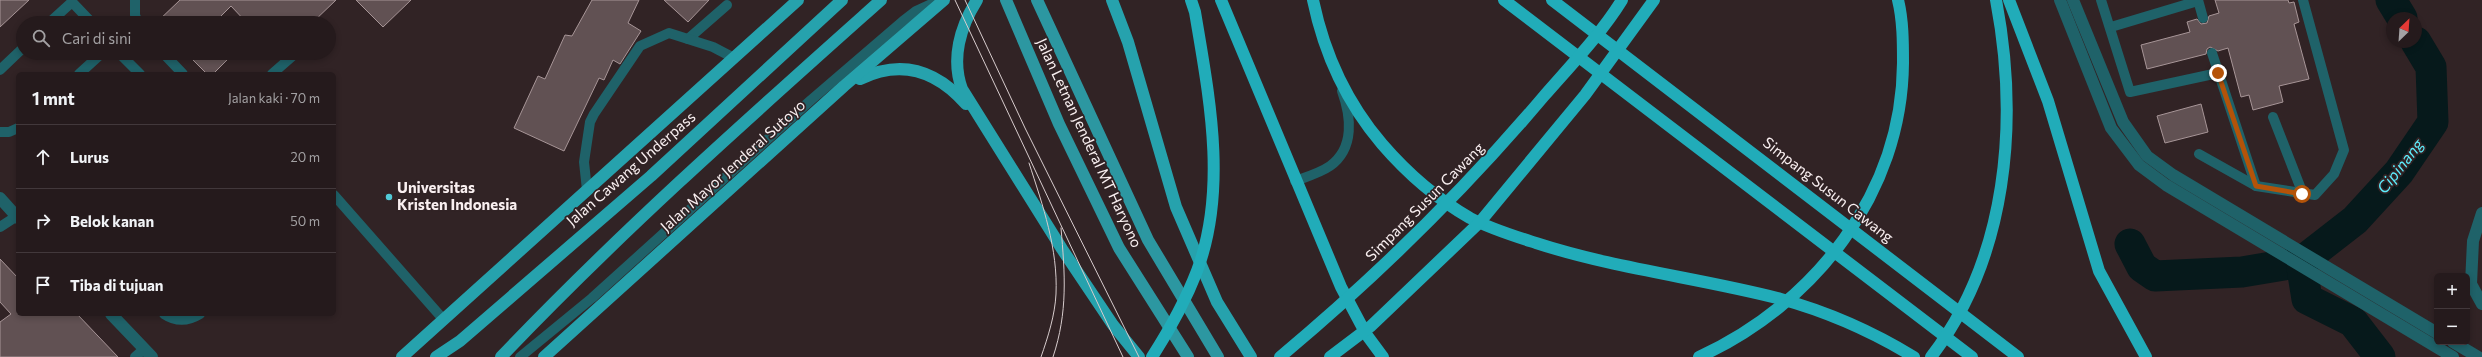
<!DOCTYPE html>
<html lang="id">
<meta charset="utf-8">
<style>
:root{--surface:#251a1c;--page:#2d2325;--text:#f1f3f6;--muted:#a3a1a3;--line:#42383b}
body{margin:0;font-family:Commissioner,sans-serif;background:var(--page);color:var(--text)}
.controls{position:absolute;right:12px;bottom:12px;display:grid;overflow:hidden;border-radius:6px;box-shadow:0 2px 6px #0003}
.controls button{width:36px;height:36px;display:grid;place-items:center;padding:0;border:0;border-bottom:1px solid var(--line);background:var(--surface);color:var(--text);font:20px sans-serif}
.compass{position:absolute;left:2386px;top:12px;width:36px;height:36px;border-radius:50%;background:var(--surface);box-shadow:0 2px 6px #0003;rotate:25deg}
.stop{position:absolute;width:12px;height:12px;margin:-9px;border:3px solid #b45309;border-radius:50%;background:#fff}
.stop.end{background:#b45309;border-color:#fff;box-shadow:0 1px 4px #0008}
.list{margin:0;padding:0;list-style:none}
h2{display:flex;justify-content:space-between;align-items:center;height:52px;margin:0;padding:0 16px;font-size:17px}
h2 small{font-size:13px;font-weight:400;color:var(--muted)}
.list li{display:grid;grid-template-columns:26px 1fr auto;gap:12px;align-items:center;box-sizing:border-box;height:64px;padding:0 16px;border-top:1px solid var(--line)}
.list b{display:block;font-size:15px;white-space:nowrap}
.list em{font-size:13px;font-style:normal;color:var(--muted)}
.icon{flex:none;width:22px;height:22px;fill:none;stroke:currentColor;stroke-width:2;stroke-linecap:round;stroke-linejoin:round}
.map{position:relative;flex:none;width:2482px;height:357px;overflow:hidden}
.search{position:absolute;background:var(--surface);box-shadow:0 2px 6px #0003;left:16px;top:16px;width:320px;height:44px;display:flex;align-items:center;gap:10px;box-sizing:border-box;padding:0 14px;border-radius:22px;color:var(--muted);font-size:15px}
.panel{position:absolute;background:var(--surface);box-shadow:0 2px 6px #0003;left:16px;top:72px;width:320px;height:244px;border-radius:6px}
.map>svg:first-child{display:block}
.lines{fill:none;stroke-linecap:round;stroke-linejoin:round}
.river{stroke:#06191b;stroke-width:31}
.building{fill:#615153;stroke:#a79597}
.service{stroke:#1f6269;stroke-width:10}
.minor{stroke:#1f6269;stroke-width:12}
.tertiary{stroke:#1f6269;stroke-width:12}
.primary{stroke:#2c97a1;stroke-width:12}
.trunk{stroke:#26a2ad;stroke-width:12}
.motorway{stroke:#21acb9;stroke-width:12}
.tram{stroke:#d7cccd;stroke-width:1}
.route{stroke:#b45309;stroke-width:5}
.poi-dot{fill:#52cbd8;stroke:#312325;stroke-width:1.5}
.labels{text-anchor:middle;stroke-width:3.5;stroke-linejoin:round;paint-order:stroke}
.street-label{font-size:15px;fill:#f9eff0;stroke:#312325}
.poi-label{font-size:15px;font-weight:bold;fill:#f9eff0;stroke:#312325;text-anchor:start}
.water-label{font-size:16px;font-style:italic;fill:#5dedfc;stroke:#312325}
</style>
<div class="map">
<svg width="2482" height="357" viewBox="0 0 2482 357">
<rect width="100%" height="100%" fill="#312325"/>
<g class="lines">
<!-- river -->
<g class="river">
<polyline points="2391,0 2402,18"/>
<polyline points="2130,244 2142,267 2155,276 2242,272 2301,262 2355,220 2399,172 2433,122 2431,67 2416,42"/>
<polyline points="2301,262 2307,299 2353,322 2380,357"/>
</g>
</g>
<!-- building -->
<g class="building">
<polygon points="0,0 29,0 0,27"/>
<polygon points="180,0 336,0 312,23 247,23 231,6 214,23 156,23"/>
<polygon points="356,0 411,0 383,27"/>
<polygon points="592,0 639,0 628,23 641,31 620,64 613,60 604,80 599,78 564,151 514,128 538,76 545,79 565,35 572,36"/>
<polygon points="664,0 709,0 688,22"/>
<polygon points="2215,0 2288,0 2289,3 2294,2 2299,22 2294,24 2309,79 2279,86 2283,102 2253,110 2249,95 2241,97 2228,48 2218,51 2210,47 2207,49 2206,54 2147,69 2141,45 2190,32 2187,22 2197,19 2201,24 2207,23 2209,16 2219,13"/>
<polygon points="186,53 234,53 213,74 207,74"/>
<polygon points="2201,104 2208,132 2165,143 2157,116"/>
<polygon points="0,259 18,278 18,314 77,314 118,357 0,357 0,322 11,314 0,302"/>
</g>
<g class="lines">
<!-- service -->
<g class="service">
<polyline points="135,0 135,15 138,23"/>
<polyline points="2101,0 2130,92 2218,73"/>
<polyline points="2198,0 2203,18"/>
<polyline points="49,23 72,2 92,23"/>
<polyline points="2111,27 2198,1"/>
<polyline points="688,39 727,5"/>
<polyline points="119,53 140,74"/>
<polyline points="163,53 183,74"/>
<polyline points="2212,53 2256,186"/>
<polyline points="0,70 23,48"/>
<polyline points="79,74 102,53"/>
<polyline points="272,74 296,53"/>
<polyline points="2273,117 2303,194"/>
<polyline points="0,132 9,132 18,128"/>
<polyline points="2199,154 2256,186 2315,195 2334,174 2344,150 2303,0"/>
<path d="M 1295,181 C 1306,177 1320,173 1330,166 C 1355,148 1351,116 1342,91"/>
<polyline points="587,190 584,162 590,122 594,114 640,46 669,33 713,47 734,58"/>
<polyline points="334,195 443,319"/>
<polyline points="0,227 17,216"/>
<path d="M 164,314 C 176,322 187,322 200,314"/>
<polyline points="135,357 144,349"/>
<polyline points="520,357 592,298 811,100 903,21 916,11 940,0"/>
</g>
<!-- minor -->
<g class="minor">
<polyline points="0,198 18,218"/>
<polyline points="2482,213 2473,241 2471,284 2482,304"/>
<polyline points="111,314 152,357"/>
</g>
<!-- tertiary -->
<g class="tertiary">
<polyline points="2060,0 2111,128 2139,165 2166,185 2453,357"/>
<polyline points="2073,0 2123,122 2147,156 2173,175 2437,333"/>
<polyline points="2453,342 2478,357"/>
</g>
<!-- primary -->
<g class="primary">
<polyline points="1006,0 1059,124 1119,248 1188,357"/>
<polyline points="1037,0 1148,240 1218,357"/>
</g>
<!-- trunk -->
<g class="trunk">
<path d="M 977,0 C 960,27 951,59 962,89 L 1062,249 L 1113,325 L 1139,357"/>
<polyline points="1112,0 1128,42 1176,207 1217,302 1251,357"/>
<path d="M 860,79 C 901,59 936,70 966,104"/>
<polyline points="402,357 798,0"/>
<polyline points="436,357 460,341 651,176 842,0"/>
<path d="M 501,357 C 621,231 751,116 881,0"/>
<polyline points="544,357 844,86 944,0"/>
</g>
<!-- motorway -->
<g class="motorway">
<polyline points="1221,0 1341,287 1366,334 1383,357"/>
<path d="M 1313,0 C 1324,53 1347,103 1382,144 C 1407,173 1437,199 1470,218 C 1491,229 1514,236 1536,243 C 1616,269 1700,278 1781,299 C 1828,312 1873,332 1914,357"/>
<polyline points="1504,0 1972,357"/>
<polyline points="1552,0 2018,357"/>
<polyline points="2009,0 2048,101 2099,271 2146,357"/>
<path d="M 1152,357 C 1170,329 1185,302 1197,271 C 1228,188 1209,96 1195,12 L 1191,0"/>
<path d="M 1280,357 C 1377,276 1462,193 1544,96 C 1571,65 1601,34 1622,0"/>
<polyline points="1330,357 1371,326 1480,222 1585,95 1654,0"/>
<path d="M 1699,357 C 1815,304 1902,193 1903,63 C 1903,43 1903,20 1898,0"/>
<path d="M 1931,357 C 2008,257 2019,121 1996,0"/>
</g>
<!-- tram -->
<g class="tram">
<polyline points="955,0 1123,357"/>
<polyline points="965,0 1025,128 1139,357"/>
<path d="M 1029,163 C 1043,206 1058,249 1056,294 C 1055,315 1048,337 1041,357"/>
<path d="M 1053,357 C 1068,312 1065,274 1061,228"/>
</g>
</g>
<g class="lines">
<!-- route -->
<polyline class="route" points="2218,73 2256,186 2302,194"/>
</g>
<!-- markers -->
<circle class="poi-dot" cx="389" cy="197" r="4"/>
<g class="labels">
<!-- street labels -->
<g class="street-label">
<text transform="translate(1089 143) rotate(65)" y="5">Jalan Letnan Jenderal MT Haryono</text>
<text transform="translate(733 166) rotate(-42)" y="5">Jalan Mayor Jenderal Sutoyo</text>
<text transform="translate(631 169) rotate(-41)" y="5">Jalan Cawang Underpass</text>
<text transform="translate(1828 190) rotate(38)" y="5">Simpang Susun Cawang</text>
<text transform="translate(1425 202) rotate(-45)" y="5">Simpang Susun Cawang</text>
</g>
<!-- poi labels -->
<g class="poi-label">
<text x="397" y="193">Universitas<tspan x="397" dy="17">Kristen Indonesia</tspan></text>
</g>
<!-- water labels -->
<g class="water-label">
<text transform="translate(2400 166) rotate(-52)" y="6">Cipinang</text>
</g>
</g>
</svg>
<div class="controls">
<button>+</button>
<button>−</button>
</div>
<svg class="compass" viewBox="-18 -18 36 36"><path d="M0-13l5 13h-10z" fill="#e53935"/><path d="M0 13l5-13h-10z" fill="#a3a1a3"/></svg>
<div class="stop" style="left:2302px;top:194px"></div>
<div class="stop end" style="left:2218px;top:73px"></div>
<div class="search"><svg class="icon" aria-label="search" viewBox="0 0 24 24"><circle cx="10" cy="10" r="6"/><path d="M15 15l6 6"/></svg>Cari di sini</div>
<section class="panel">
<h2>1 mnt<small>Jalan kaki · 70 m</small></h2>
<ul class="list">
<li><svg class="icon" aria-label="ahead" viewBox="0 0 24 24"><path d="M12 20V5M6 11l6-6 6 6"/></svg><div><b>Lurus</b></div><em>20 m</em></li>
<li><svg class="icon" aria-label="right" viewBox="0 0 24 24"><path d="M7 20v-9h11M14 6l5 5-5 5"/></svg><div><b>Belok kanan</b></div><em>50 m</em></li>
<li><svg class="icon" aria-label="arrive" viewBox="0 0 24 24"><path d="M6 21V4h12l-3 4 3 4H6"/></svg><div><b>Tiba di tujuan</b></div></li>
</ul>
</section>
</div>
